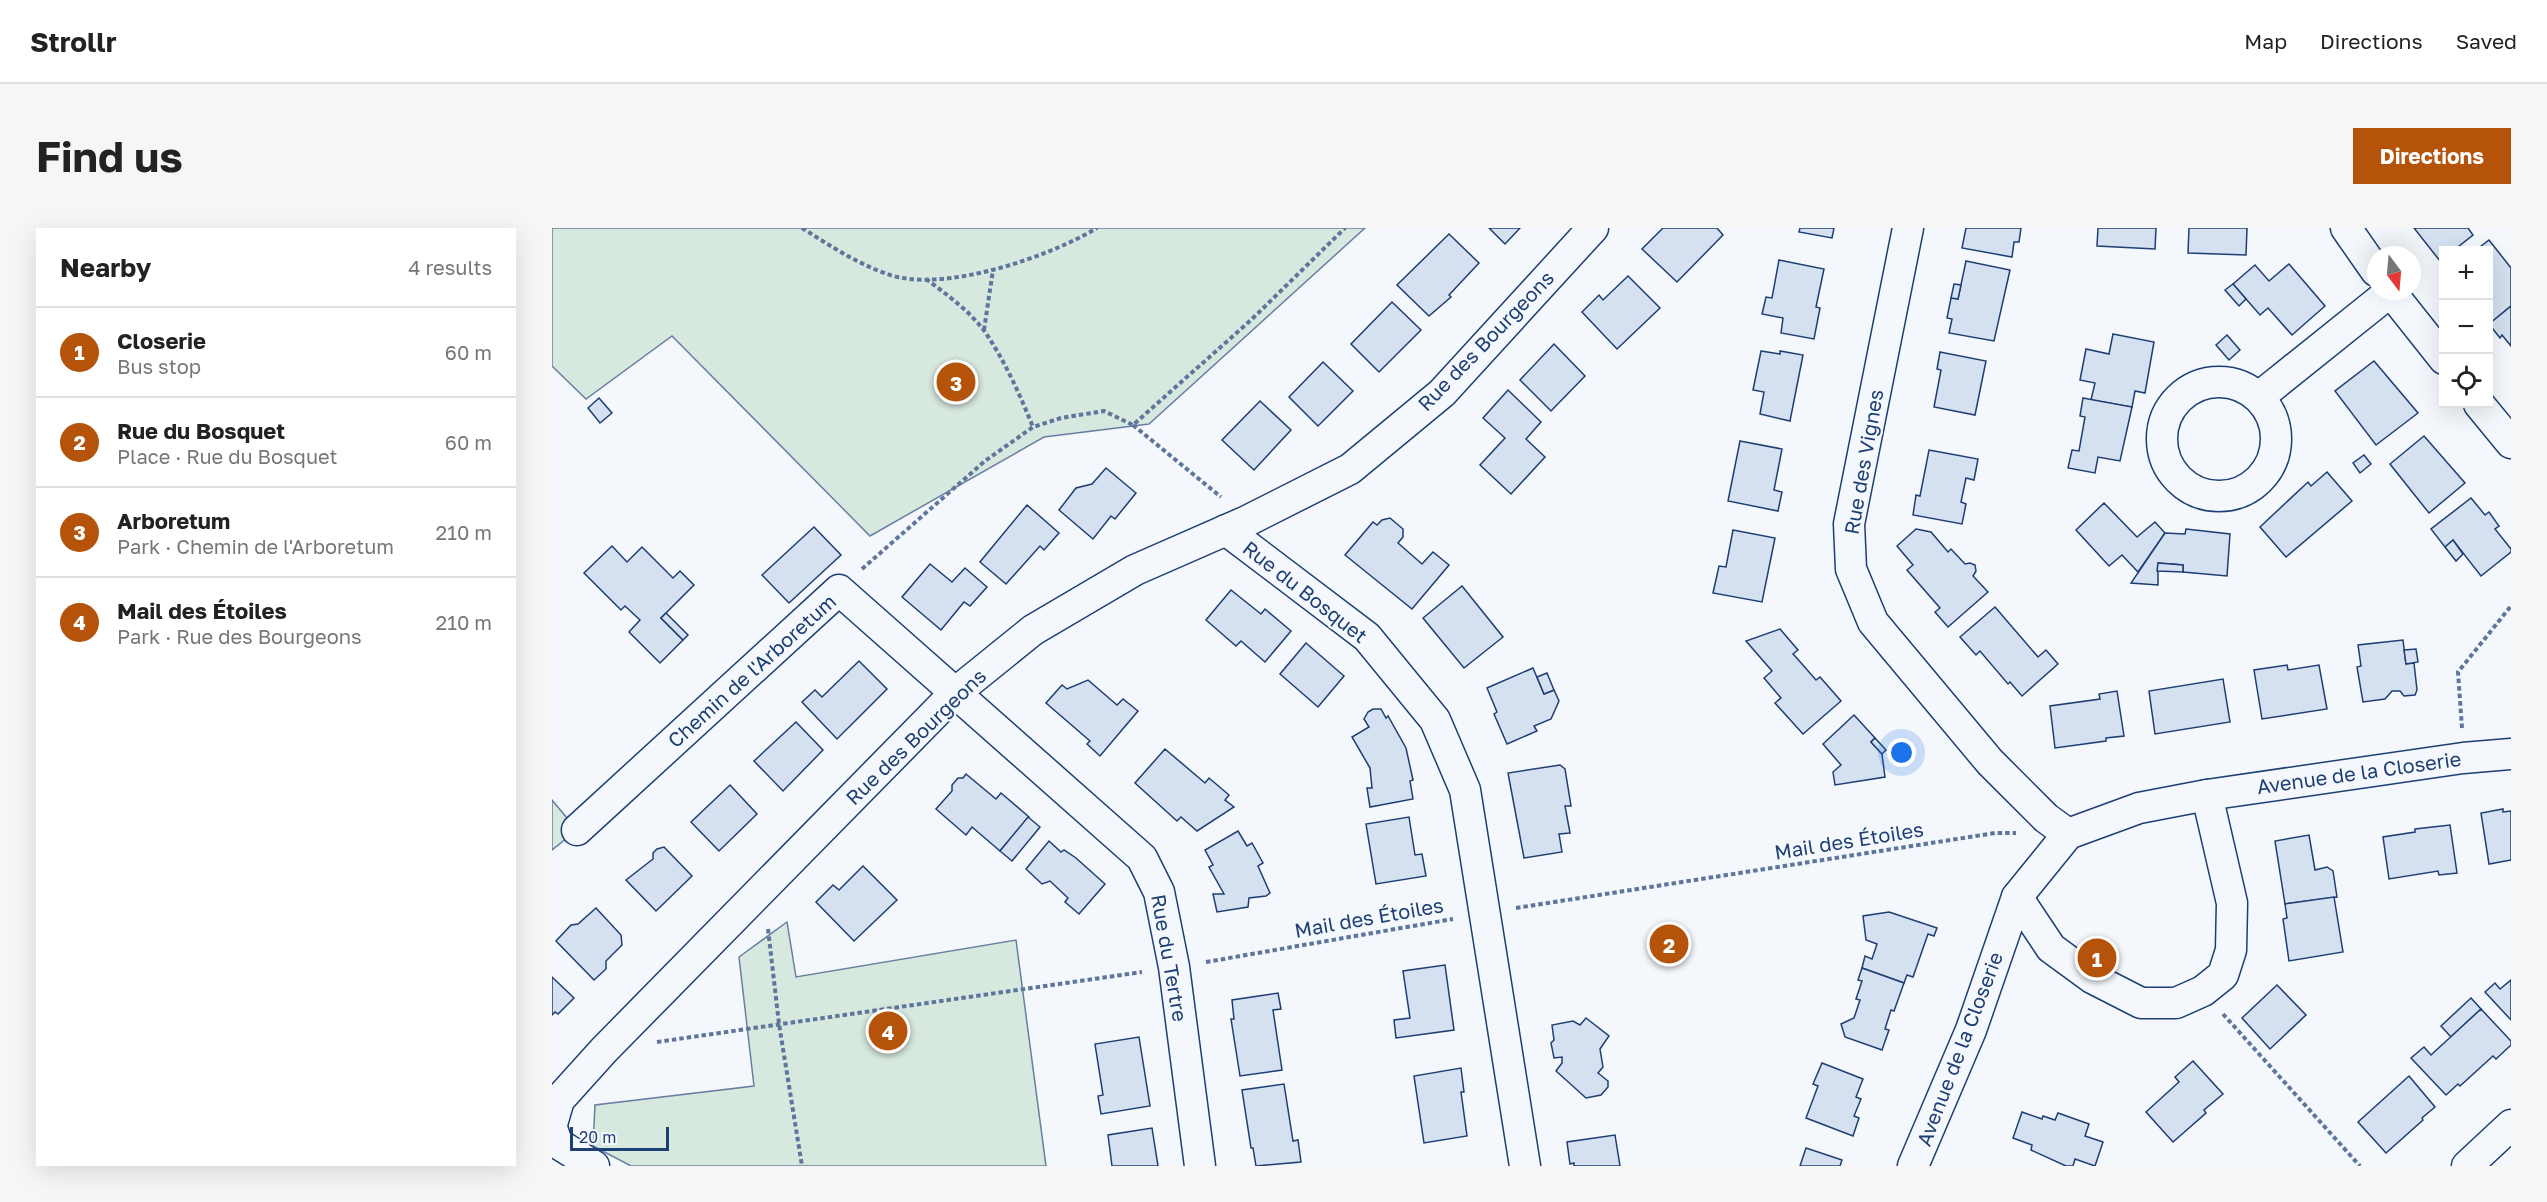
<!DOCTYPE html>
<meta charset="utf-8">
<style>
:root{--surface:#fff;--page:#f6f6f6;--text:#222;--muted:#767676;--line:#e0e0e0;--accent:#b45309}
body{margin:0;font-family:"Golos Text",sans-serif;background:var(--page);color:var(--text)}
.controls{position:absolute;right:18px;top:18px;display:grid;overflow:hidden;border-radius:0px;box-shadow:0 6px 24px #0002}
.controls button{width:54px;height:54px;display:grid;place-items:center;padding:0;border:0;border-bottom:2px solid var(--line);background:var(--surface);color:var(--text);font:30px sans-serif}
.compass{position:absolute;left:1815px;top:18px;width:54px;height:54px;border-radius:50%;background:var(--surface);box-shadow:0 6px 24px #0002;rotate:164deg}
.scale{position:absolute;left:18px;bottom:15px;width:99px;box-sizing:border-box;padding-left:6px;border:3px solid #1d3f73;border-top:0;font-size:16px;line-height:21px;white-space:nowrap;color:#1d3f73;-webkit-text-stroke:4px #f4f7fb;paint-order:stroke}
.you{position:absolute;left:1350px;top:525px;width:21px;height:21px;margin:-15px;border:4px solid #fff;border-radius:50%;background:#1a73e8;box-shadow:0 0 0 9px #1a73e833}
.badge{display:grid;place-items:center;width:39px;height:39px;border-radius:50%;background:var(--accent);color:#fff;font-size:20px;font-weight:700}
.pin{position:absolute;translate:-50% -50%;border:3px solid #fff;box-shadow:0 2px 6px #0006}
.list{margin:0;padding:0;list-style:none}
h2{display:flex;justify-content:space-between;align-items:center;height:78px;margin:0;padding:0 24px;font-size:26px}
h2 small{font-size:20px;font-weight:400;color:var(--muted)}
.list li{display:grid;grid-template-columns:39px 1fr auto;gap:18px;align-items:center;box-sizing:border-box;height:90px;padding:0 24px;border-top:2px solid var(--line)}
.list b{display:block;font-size:22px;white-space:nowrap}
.list p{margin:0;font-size:20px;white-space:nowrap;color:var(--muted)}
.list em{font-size:20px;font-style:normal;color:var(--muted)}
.icon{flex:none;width:33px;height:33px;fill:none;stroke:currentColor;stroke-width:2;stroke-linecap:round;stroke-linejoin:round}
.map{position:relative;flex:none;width:1959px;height:938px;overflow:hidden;border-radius:0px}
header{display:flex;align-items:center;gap:36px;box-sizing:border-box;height:84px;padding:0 30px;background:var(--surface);border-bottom:2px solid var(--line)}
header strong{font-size:28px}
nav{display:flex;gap:33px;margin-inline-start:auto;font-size:21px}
.intro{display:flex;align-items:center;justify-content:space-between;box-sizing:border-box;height:144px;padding:0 36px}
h1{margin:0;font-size:42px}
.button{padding:15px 27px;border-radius:0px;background:var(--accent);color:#fff;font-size:21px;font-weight:700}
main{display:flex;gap:36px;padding:0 36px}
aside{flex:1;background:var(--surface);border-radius:0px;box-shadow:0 6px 24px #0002}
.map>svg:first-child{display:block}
.green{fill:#d7e8df;stroke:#687fa3;stroke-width:1.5}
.building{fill:#d5e0f0;stroke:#1d3f73;stroke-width:1.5}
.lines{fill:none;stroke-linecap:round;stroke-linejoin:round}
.street-casing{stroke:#1d3f73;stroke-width:33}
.path{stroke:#5e769c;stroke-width:4;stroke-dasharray:4.5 3;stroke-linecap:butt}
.street{stroke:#f4f7fb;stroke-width:30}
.labels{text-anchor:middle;stroke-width:4.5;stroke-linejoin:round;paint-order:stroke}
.street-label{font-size:20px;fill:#1d3f73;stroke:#f4f7fb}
</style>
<header>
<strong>Strollr</strong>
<nav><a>Map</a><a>Directions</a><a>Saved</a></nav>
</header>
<div class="intro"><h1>Find us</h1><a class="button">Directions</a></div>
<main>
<aside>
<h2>Nearby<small>4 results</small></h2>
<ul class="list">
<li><span class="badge">1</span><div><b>Closerie</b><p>Bus stop</p></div><em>60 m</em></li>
<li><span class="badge">2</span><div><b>Rue du Bosquet</b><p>Place · Rue du Bosquet</p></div><em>60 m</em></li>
<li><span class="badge">3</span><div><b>Arboretum</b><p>Park · Chemin de l'Arboretum</p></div><em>210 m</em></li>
<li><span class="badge">4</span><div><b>Mail des Étoiles</b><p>Park · Rue des Bourgeons</p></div><em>210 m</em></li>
</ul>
</aside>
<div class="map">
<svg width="1959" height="938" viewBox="0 0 1959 938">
<rect width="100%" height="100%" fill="#f4f7fb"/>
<!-- green -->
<g class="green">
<polygon points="0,0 813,0 597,196 492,209 318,308 120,108 34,171 0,138"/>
<polygon points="0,572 25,602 0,622"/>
<polygon points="235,694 244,749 464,712 494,938 79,938 41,918 43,877 202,858 187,729"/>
</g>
<!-- building -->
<g class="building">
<polygon points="937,0 968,0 953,16"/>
<polygon points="1111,0 1165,0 1171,7 1125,54 1090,21"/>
<polygon points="1248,0 1282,0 1280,10 1247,4"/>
<polygon points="1414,0 1469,0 1467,14 1462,14 1460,29 1410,20"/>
<polygon points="1546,0 1604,0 1603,21 1545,18"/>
<polygon points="1637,0 1695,0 1694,27 1636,25"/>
<polygon points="1862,0 1916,0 1921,7 1902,22 1892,22 1892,30 1888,33"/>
<polygon points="897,6 927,35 897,67 899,69 877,88 845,57"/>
<polygon points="1937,12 1959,40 1959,78 1941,93 1936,87 1936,22 1924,22"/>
<polygon points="1227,32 1272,41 1264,79 1268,80 1262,111 1229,105 1231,90 1210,86 1214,69 1220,70"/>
<polygon points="1414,33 1458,42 1442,113 1397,105 1400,91 1395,90 1399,70 1406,71"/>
<polygon points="1737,36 1773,78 1740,107 1716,80 1708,87 1681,56 1703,37 1717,53"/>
<polygon points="1076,48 1108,80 1065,121 1030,84 1047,67 1051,72"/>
<polygon points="1402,56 1409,57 1406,71 1399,70"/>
<polygon points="1681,56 1694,71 1687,78 1673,62"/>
<polygon points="840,74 869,102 827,144 799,116"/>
<polygon points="1959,78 1959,118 1950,107 1948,110 1937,96"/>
<polygon points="1561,106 1602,114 1593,165 1583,163 1580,179 1539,172 1543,155 1528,152 1534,121 1557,126"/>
<polygon points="1675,107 1688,122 1677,132 1664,117"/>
<polygon points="1002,116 1033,148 999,183 968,152"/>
<polygon points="1209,123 1228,126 1228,123 1251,127 1238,193 1208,186 1212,164 1201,162"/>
<polygon points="1388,124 1434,133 1423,187 1382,179 1389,142 1385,141"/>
<polygon points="1822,133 1866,185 1824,217 1783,163"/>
<polygon points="771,134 801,163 766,198 737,169"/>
<polygon points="956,162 989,194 974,211 993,229 959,266 928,237 953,210 931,190"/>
<polygon points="47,170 60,185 48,195 36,180"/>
<polygon points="1531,170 1580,179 1568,233 1546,229 1543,245 1516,240 1520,222 1527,223 1533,189 1528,188"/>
<polygon points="708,173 739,202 702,242 670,212"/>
<polygon points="1872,208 1913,255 1877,285 1838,236"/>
<polygon points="1188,213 1230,221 1222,262 1230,264 1226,283 1176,273"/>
<polygon points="1377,222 1426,231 1422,252 1414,250 1409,274 1414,276 1410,296 1361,287 1364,267 1368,268"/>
<polygon points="1812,227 1819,236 1808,245 1801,235"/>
<polygon points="554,240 584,265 563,291 559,288 541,311 507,282 524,260 540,256"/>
<polygon points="1775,244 1800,273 1734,329 1708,299 1756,254 1759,258"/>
<polygon points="1919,270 1933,287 1937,284 1947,298 1943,301 1959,321 1959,324 1929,348 1901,312 1893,319 1879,301"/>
<polygon points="1552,275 1585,309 1603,294 1613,305 1586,344 1570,327 1557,338 1524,302"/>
<polygon points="475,277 507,305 492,322 488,318 454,356 428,334"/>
<polygon points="838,290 851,301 851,309 846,315 870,336 881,324 897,337 860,381 793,327 821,294 825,297 830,292"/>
<polygon points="262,299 289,327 237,375 210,347"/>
<polygon points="1364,301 1379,304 1396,324 1399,321 1413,336 1418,335 1423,337 1424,343 1421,348 1436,364 1396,399 1383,384 1388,380 1355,342 1361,337 1345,318"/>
<polygon points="1634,301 1678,306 1675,348 1631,344 1631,337 1606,335 1606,357 1579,355 1613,305 1633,306"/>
<polygon points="1181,302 1223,310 1210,374 1161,365 1167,338 1174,339"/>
<polygon points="1901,312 1911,326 1904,333 1893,319"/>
<polygon points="60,318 75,334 90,319 121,350 128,343 142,357 109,390 131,412 108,435 77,404 88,392 73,378 69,382 32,345"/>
<polygon points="1606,335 1631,337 1631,344 1605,343"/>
<polygon points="378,336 400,354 413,340 435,359 418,378 412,374 389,402 350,369"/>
<polygon points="910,358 951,409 912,440 871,390"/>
<polygon points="679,362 709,386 713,381 739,403 713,434 689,413 684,418 654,392"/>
<polygon points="1443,379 1486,429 1494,422 1506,436 1470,468 1458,454 1456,456 1428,423 1424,427 1408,409"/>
<polygon points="114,385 136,407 131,412 109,390"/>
<polygon points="1228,401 1246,422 1241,426 1243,428 1264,452 1268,449 1289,473 1251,506 1223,475 1229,470 1212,450 1220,443 1194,413"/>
<polygon points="1851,412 1854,436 1862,435 1865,462 1863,467 1852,468 1848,463 1840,463 1833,471 1811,474 1805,439 1809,438 1806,417"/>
<polygon points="754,415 792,448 766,479 728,446"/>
<polygon points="1864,421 1866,434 1854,436 1852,422"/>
<polygon points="307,433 335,461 285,511 250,474 263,462 270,469"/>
<polygon points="1735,437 1736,442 1767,437 1775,481 1710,491 1702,442"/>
<polygon points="981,440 992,466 1002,462 1007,473 999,491 982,498 985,503 955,516 942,486 945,484 935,460"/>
<polygon points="995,445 1002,462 992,466 985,449"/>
<polygon points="1671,451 1678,494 1603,506 1597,463"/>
<polygon points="536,452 565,477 571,471 586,483 548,528 535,516 538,513 494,475 510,457 515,461"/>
<polygon points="1565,463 1572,508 1554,510 1554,513 1503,520 1498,478 1548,471 1547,466"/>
<polygon points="821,481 829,481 834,490 836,488 854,520 861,552 858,553 861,571 818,579 815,560 820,560 818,540 800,509 817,499 812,491 816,484"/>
<polygon points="1302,487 1323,510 1319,514 1330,526 1333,549 1283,557 1281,544 1289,537 1271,516"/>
<polygon points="244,494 271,522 231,563 202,533"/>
<polygon points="1323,510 1334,522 1330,526 1319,514"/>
<polygon points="613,521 653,555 657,550 677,567 673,572 682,579 645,603 629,589 625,593 583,555"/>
<polygon points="1008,537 1013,541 1019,578 1013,578 1018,605 1007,606 1010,624 972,630 956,545"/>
<polygon points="414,546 444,571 449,565 477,589 448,623 420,599 414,607 384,581 400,563 400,557 406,550 411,550"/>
<polygon points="178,557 205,586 167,623 139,594"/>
<polygon points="1951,581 1951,584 1959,583 1959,632 1937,636 1929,585"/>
<polygon points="476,589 488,599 460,633 448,623"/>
<polygon points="857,589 863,627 870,626 874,648 824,656 814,596"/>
<polygon points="1898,597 1905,645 1887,647 1886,643 1837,651 1831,609 1863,604 1863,601"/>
<polygon points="686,603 695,618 700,615 711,635 706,638 718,665 714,668 697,670 696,679 665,684 661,666 672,666 657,639 661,637 653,622"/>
<polygon points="1757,607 1763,642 1775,639 1781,643 1785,669 1733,676 1723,613"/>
<polygon points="497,613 509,624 512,622 524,630 553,656 527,686 513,674 516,670 498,653 490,656 474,641"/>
<polygon points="112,619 140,648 104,683 74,652 101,631 101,625 105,621"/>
<polygon points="311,638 345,672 302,713 264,674 281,657 287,662"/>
<polygon points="1782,669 1791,724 1737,733 1731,691 1735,690 1733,676"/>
<polygon points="44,680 69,707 70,717 54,733 54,741 42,752 4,713 19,697 26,696"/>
<polygon points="1337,684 1385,700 1382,708 1376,706 1361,749 1355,747 1352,755 1310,740 1313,728 1320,731 1325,716 1314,712 1311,688"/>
<polygon points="1124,710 1125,720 1111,722 1109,712"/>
<polygon points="893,737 902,802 844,810 842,792 858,790 851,743"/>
<polygon points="1310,740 1352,755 1342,783 1339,782 1333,801 1337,802 1330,822 1293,809 1289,796 1302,790 1308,772 1304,771 1310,753 1306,752"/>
<polygon points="0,749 22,770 6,786 3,784 0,787"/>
<polygon points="1959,752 1959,792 1933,764 1943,755 1948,761"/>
<polygon points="1725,757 1754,787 1718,821 1690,790"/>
<polygon points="726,765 729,781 721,782 730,842 688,848 679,791 682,791 680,772"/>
<polygon points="1919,770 1929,781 1899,809 1889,798"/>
<polygon points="1929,781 1959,813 1959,817 1944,831 1941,828 1908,858 1906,856 1894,867 1859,830 1872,819 1879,827"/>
<polygon points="1034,790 1057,808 1048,821 1051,839 1046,845 1056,853 1056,859 1049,867 1034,870 1004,843 1010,835 1010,829 1002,830 999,815 1002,812 1000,797 1021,793 1028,797"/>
<polygon points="587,809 598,878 549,886 546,868 551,867 543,816"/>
<polygon points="1641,833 1671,866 1652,882 1654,885 1621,914 1594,884 1627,854 1623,849"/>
<polygon points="1270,835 1311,851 1304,869 1309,871 1302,888 1307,890 1301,908 1254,890 1266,858 1261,856"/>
<polygon points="909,840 912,864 909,864 915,908 872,915 862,848"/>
<polygon points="1857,848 1883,879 1870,890 1871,892 1834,925 1806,894"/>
<polygon points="732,856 741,913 746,912 749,934 704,938 701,920 699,920 690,862"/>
<polygon points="1470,884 1490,891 1491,888 1503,892 1506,885 1537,896 1533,908 1551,914 1543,938 1523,931 1521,938 1514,938 1479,922 1480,917 1461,910"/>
<polygon points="600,900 606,938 560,938 556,907"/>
<polygon points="1063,907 1068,938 1022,938 1022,935 1018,936 1015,914"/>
<polygon points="1254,920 1290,932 1288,938 1248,938"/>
</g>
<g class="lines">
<defs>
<g id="street">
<polyline points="1356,0 1297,296 1299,341 1321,394 1438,534 1494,590 1516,606"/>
<polyline points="1794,0 1824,43"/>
<polyline points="1838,63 1892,131"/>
<circle cx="1667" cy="211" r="57"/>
<polyline points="1707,169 1838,64"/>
<polyline points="1927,176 1959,215"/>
<polyline points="674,302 815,409 883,492 913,562 973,938"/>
<polyline points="25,602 287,362 590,630 607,664 622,739 648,938"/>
<polyline points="1465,669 1499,720 1540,750 1589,775 1624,775 1651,763 1671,747 1679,722 1680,675 1655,567"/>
<polyline points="0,896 7,872 52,822 403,465 481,402 583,342 695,293 798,241 890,165 1041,0"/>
<polyline points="0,900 5,915 42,938"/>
<polyline points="1361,938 1419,802 1465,669 1516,606 1587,580 1655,567 1911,530 1959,526"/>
<polyline points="1915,938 1959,897"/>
</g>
</defs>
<!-- street casing -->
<use href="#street" class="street-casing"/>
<!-- path -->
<g class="path">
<path d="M 250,0 C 277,17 304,35 335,46 C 390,66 497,29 545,0"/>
<path d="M 374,51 C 394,66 418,83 433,104 C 453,133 468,167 481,199"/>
<polyline points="432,102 441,42"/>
<polyline points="581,197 669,269"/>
<polyline points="310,341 433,233 481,199 509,190 552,183 581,197 699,92 793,0"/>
<polyline points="1910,500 1906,444 1959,378"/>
<polyline points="964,680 1443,605 1464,605"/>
<polyline points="216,701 227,796 250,938"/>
<polyline points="654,734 901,691"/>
<polyline points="1671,786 1808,938"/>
<polyline points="105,814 590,744"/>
</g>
<!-- street -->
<use href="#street" class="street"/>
</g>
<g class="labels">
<!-- street labels -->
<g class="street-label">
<text transform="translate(934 113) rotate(-46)" y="7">Rue des Bourgeons</text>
<text transform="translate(1312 234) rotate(-80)" y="7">Rue des Vignes</text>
<text transform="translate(753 364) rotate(38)" y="7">Rue du Bosquet</text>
<text transform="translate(200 443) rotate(-42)" y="7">Chemin de l'Arboretum</text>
<text transform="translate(364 509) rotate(-44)" y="7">Rue des Bourgeons</text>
<text transform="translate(1807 545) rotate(-8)" y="7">Avenue de la Closerie</text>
<text transform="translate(1297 613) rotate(-9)" y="7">Mail des Étoiles</text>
<text transform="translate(817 690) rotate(-10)" y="7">Mail des Étoiles</text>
<text transform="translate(617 730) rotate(80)" y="7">Rue du Tertre</text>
<text transform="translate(1408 821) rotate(-69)" y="7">Avenue de la Closerie</text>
</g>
</g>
</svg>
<div class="controls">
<button>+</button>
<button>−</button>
<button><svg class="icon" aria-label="locate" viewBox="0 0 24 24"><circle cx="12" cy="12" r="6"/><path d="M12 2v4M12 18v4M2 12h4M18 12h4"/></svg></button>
</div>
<svg class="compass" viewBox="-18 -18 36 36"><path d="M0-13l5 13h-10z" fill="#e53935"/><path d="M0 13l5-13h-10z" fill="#767676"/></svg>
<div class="scale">20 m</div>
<div class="you"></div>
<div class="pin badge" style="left:1545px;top:730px">1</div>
<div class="pin badge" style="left:1117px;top:716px">2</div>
<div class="pin badge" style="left:404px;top:154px">3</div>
<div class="pin badge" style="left:336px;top:803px">4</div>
</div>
</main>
